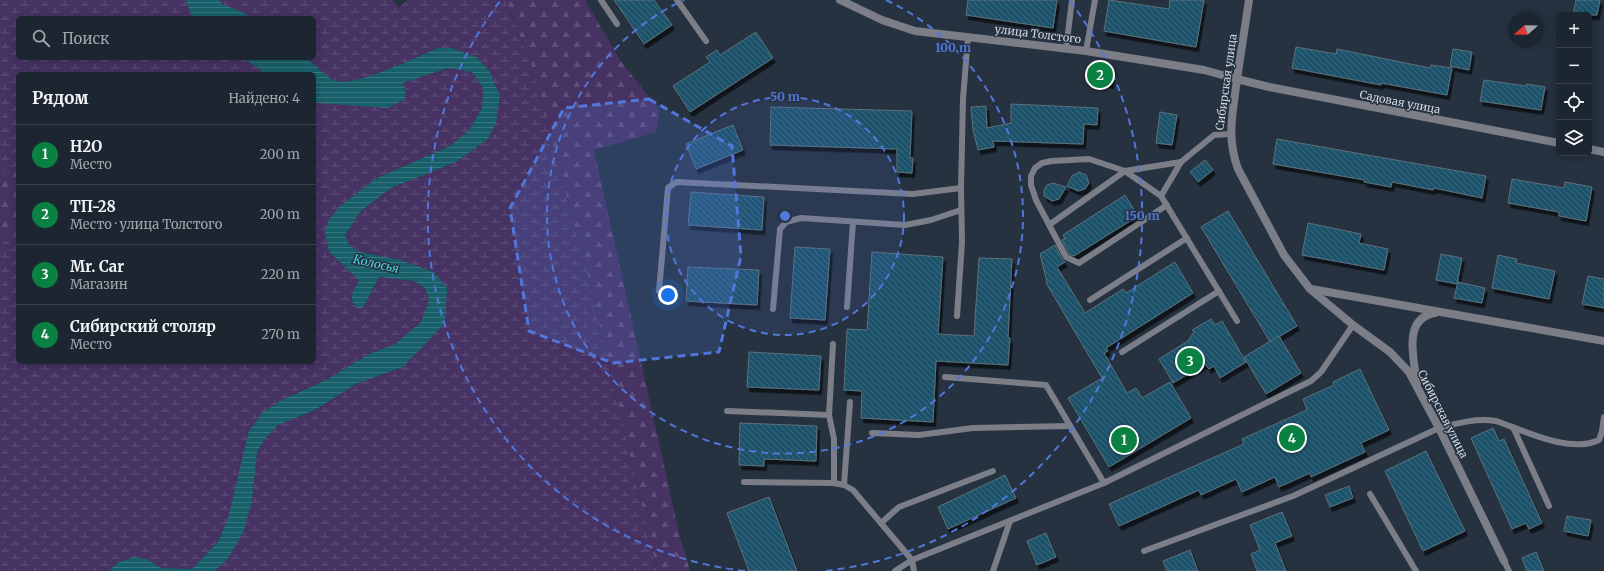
<!DOCTYPE html>
<html lang="ru">
<meta charset="utf-8">
<style>
:root{--surface:#1c2630;--page:#252e38;--text:#f1f3f6;--muted:#a0a5ab;--line:#3a434c;--accent:#0b8043}
body{margin:0;font-family:Merriweather,serif;background:var(--page);color:var(--text)}
.controls{position:absolute;right:12px;top:12px;display:grid;overflow:hidden;border-radius:6px;box-shadow:0 2px 10px #0003}
.controls button{width:36px;height:36px;display:grid;place-items:center;padding:0;border:0;border-bottom:1px solid var(--line);background:var(--surface);color:var(--text);font:20px sans-serif}
.compass{position:absolute;left:1508px;top:12px;width:36px;height:36px;border-radius:50%;background:var(--surface);box-shadow:0 2px 10px #0003;rotate:250deg}
.you{position:absolute;left:668px;top:295px;width:14px;height:14px;margin:-10px;border:3px solid #fff;border-radius:50%;background:#1a73e8;box-shadow:0 0 0 6px #1a73e833}
.badge{display:grid;place-items:center;width:26px;height:26px;border-radius:50%;background:var(--accent);color:#fff;font-size:13px;font-weight:700}
.pin{position:absolute;translate:-50% -50%;border:2px solid #fff;box-shadow:0 1px 4px #0006}
.list{margin:0;padding:0;list-style:none}
h2{display:flex;justify-content:space-between;align-items:center;height:52px;margin:0;padding:0 16px;font-size:17px}
h2 small{font-size:13px;font-weight:400;color:var(--muted)}
.list li{display:grid;grid-template-columns:26px 1fr auto;gap:12px;align-items:center;box-sizing:border-box;height:60px;padding:0 16px;border-top:1px solid var(--line)}
.list b{display:block;font-size:15px;white-space:nowrap}
.list p{margin:0;font-size:13px;white-space:nowrap;color:var(--muted)}
.list em{font-size:13px;font-style:normal;color:var(--muted)}
.icon{flex:none;width:22px;height:22px;fill:none;stroke:currentColor;stroke-width:2;stroke-linecap:round;stroke-linejoin:round}
.map{position:relative;flex:none;width:1604px;height:571px;overflow:hidden}
.search{position:absolute;background:var(--surface);box-shadow:0 2px 10px #0003;left:16px;top:16px;width:300px;height:44px;display:flex;align-items:center;gap:10px;box-sizing:border-box;padding:0 14px;border-radius:6px;color:var(--muted);font-size:15px}
.panel{position:absolute;background:var(--surface);box-shadow:0 2px 10px #0003;left:16px;top:72px;width:300px;height:292px;border-radius:6px}
.map>svg:first-child{display:block}
.forest{fill:url(#forest-firs)}
.wetland{fill:url(#wetland-marsh)}
.water{fill:url(#water-rules)}
.building{fill:url(#building-back-hatch);stroke:#5c717c;filter:url(#shadow)}
.lines{fill:none;stroke-linecap:round;stroke-linejoin:round}
.service{stroke:#7c7e87;stroke-width:6}
.minor{stroke:#7c7e87;stroke-width:8}
.tertiary{stroke:#7c7e87;stroke-width:8}
.marked{fill:#5277da;fill-opacity:0.2;stroke:#5277da;stroke-width:3;stroke-dasharray:8 5;stroke-linejoin:round}
.ring{fill:none;stroke:#5277da;stroke-width:2;stroke-dasharray:7 5}
.labels{text-anchor:middle;stroke-width:3;stroke-linejoin:round;paint-order:stroke}
.street-label{font-size:11px;fill:#cfd6e0;stroke:#263240}
.water-label{font-size:12px;font-style:italic;fill:#4ed4e5;stroke:#263240}
.centre{fill:#5277da;stroke:#263240;stroke-width:2}
.ring-label{font-size:12px;text-anchor:middle;font-weight:bold;fill:#5277da;stroke:#263240;stroke-width:3;stroke-linejoin:round;paint-order:stroke}
</style>
<div class="map">
<svg width="1604" height="571" viewBox="0 0 1604 571">
<defs>
<pattern id="forest-firs" width="22" height="20" patternUnits="userSpaceOnUse"><rect width="22" height="20" fill="#463263"/><path d="M5 1l3.5 6h-7zM16 11l3.5 6h-7z" fill="#604f79"/></pattern>
<pattern id="wetland-marsh" width="20" height="14" patternUnits="userSpaceOnUse"><rect width="20" height="14" fill="#463263"/><path d="M1 5h8M5 5V1M11 12h8M15 12V8" fill="none" stroke="#604f79"/></pattern>
<pattern id="water-rules" width="6" height="5" patternUnits="userSpaceOnUse"><rect width="6" height="5" fill="#186069"/><path d="M0 2.5h6" fill="none" stroke="#39767e"/></pattern>
<pattern id="building-back-hatch" width="6" height="6" patternUnits="userSpaceOnUse"><rect width="6" height="6" fill="#1b526a"/><path d="M-1 5l2 2M0 0l6 6M5-1l2 2" fill="none" stroke="#3b6a7f"/></pattern>
<filter id="shadow"><feDropShadow dx="2.5" dy="4.5" stdDeviation="0" flood-color="#0009"/></filter>
</defs>
<rect width="100%" height="100%" fill="#263240"/>
<!-- forest -->
<g class="forest">
<polygon points="505,0 585,0 620,60 660,111 656,132 594,150 679,533 690,571 657,571 590,284 530,61"/>
<polygon points="18,165 18,233 0,244 0,174"/>
</g>
<!-- wetland -->
<g class="wetland">
<polygon points="0,0 186,0 192,16 192,18 18,18 18,58 242,58 260,69 262,74 18,74 18,165 0,174"/>
<path d="M 219,0 L 392,0 L 399,8 L 407,0 L 505,0 L 530,61 L 590,284 L 657,571 L 215,571 L 228,558 L 252,501 L 257,452 L 265,439 L 278,425 L 315,410 L 356,384 L 403,367 L 447,288 L 400,260 L 360,252 L 349,245 L 345,235 L 361,211 L 391,188 L 456,162 L 488,139 L 489,70 L 476,57 L 452,48 L 438,48 C 419,56 354,87 337,81 C 324,77 317,65 305,58 L 314,58 L 314,18 L 249,18 L 247,14 L 222,4 Z"/>
<polygon points="448,68 472,72 483,88 482,108 470,129 450,146 375,179 339,207 328,221 325,232 329,252 359,280 352,297 363,308 379,277 414,281 425,288 429,300 421,322 395,344 369,354 328,379 284,399 263,412 228,518 218,542 192,569 161,568 147,559 117,563 109,571 0,571 0,244 18,233 18,362 314,362 314,101 317,103 406,95 403,83"/>
</g>
<!-- water -->
<g class="water">
<polygon points="186,0 219,0 222,4 247,14 249,18 192,18"/>
<path d="M 438,48 L 452,48 L 476,57 L 489,70 L 500,96 L 496,123 L 488,139 L 456,162 L 391,188 L 361,211 L 345,235 L 349,245 L 360,252 L 400,260 L 434,272 L 447,288 L 445,323 L 403,367 L 356,384 L 315,410 L 278,425 L 265,439 L 257,452 L 252,501 L 244,531 L 228,558 L 215,571 L 109,571 L 117,563 L 133,557 L 147,559 L 161,568 L 192,569 L 218,542 L 228,518 L 249,431 L 263,412 L 284,399 L 328,379 L 369,354 L 395,344 L 421,322 L 429,300 L 425,288 L 414,281 L 379,277 L 363,308 L 357,308 C 347,299 354,291 359,280 L 329,252 L 325,232 L 328,221 L 339,207 L 375,179 L 450,146 L 470,129 L 482,108 L 483,88 L 472,72 L 448,68 L 403,83 L 406,95 L 404,100 L 388,108 L 317,103 L 314,101 L 314,74 L 262,74 L 260,69 L 242,58 L 305,58 C 317,65 324,77 337,81 C 354,87 419,56 438,48 Z"/>
</g>
<!-- building -->
<g class="building">
<polygon points="614,0 654,0 672,25 644,44"/>
<polygon points="968,0 1057,0 1053,28 966,15"/>
<polygon points="1109,0 1169,9 1170,0 1204,0 1196,47 1104,31"/>
<polygon points="1576,0 1600,0 1597,15 1573,15"/>
<polygon points="756,32 773,58 690,112 673,86 710,62 706,57 717,50 720,55"/>
<polygon points="1296,47 1336,54 1337,49 1430,68 1431,65 1452,68 1447,95 1381,83 1381,85 1292,68"/>
<polygon points="1453,49 1472,52 1469,70 1450,66"/>
<polygon points="1088,66 1113,69 1111,84 1086,81"/>
<polygon points="1484,80 1526,86 1526,84 1545,87 1541,110 1480,101"/>
<polygon points="1011,104 1098,108 1097,125 1084,124 1083,144 993,141 994,147 978,150 973,129 971,107 986,106 987,128 1011,123"/>
<polygon points="771,107 912,111 910,158 913,158 912,173 897,172 897,149 770,145"/>
<polygon points="1160,112 1177,115 1172,145 1156,143"/>
<polygon points="733,125 743,150 696,169 686,144"/>
<polygon points="1277,139 1486,176 1482,198 1434,188 1433,190 1392,182 1391,187 1364,182 1365,180 1273,164"/>
<polygon points="1205,160 1213,170 1198,182 1190,172"/>
<polygon points="1079,172 1086,175 1089,183 1085,189 1078,191 1067,186 1072,176"/>
<polygon points="1512,179 1564,188 1565,182 1592,187 1586,221 1559,216 1559,212 1508,203"/>
<polygon points="1053,183 1066,187 1059,199 1052,201 1044,196 1044,190 1047,185"/>
<polygon points="691,192 764,197 762,230 688,225"/>
<polygon points="1125,195 1138,216 1074,256 1069,254 1062,240 1065,239 1063,235"/>
<polygon points="1228,211 1297,326 1270,342 1201,227"/>
<polygon points="1308,223 1361,234 1359,243 1388,249 1384,270 1302,255"/>
<polygon points="1055,245 1062,259 1065,262 1057,267 1085,313 1123,289 1126,293 1175,262 1193,293 1106,348 1108,351 1104,353 1127,393 1136,388 1142,398 1170,382 1191,418 1109,467 1068,398 1102,378 1046,283 1047,282 1040,254"/>
<polygon points="795,247 830,249 825,320 790,318"/>
<polygon points="872,252 943,257 938,334 974,336 979,258 1012,259 1008,338 1010,338 1008,365 936,361 933,422 861,418 862,391 844,390 847,329 867,330"/>
<polygon points="1441,254 1462,258 1457,284 1436,280"/>
<polygon points="1498,255 1517,259 1516,263 1555,271 1549,299 1492,288"/>
<polygon points="688,267 759,270 757,305 686,301"/>
<polygon points="1588,276 1604,279 1604,308 1582,304"/>
<polygon points="1458,282 1485,288 1482,303 1454,298"/>
<polygon points="1211,319 1215,325 1222,321 1246,362 1220,378 1214,366 1209,369 1205,364 1173,383 1159,359 1188,341 1194,332 1192,330"/>
<polygon points="1279,336 1301,373 1266,394 1244,357"/>
<polygon points="749,352 821,356 819,390 747,387"/>
<polygon points="1360,369 1389,430 1361,443 1365,452 1311,477 1310,473 1279,487 1275,477 1242,492 1236,479 1201,495 1199,490 1119,526 1109,504 1244,444 1242,439 1307,410 1303,399 1334,385 1333,382"/>
<polygon points="740,423 817,426 816,461 764,459 764,466 739,465"/>
<polygon points="1493,428 1499,441 1504,439 1542,523 1529,529 1526,523 1512,529 1471,438"/>
<polygon points="1426,451 1465,531 1423,551 1385,471"/>
<polygon points="1005,475 1016,498 948,529 938,507"/>
<polygon points="1349,486 1353,498 1330,507 1325,495"/>
<polygon points="769,497 797,571 749,571 727,513"/>
<polygon points="1282,512 1292,536 1275,543 1286,571 1257,571 1251,554 1260,550 1250,525"/>
<polygon points="1567,516 1591,520 1588,536 1564,531"/>
<polygon points="1046,533 1056,557 1037,565 1027,541"/>
<polygon points="1190,550 1198,571 1167,571 1163,561"/>
<polygon points="1536,552 1544,571 1527,571 1522,558"/>
</g>
<g class="lines">
<!-- service -->
<g class="service">
<polyline points="601,0 617,24"/>
<polyline points="677,0 706,41"/>
<polyline points="1066,49 1072,0"/>
<polyline points="1086,51 1095,0"/>
<polyline points="1230,134 1214,135 1181,162 1161,196 1237,321"/>
<polyline points="1167,205 1079,263 1066,257 1036,200 1031,185 1031,176 1035,168 1042,163 1052,161 1089,159 1125,171 1181,162"/>
<polyline points="1049,225 1125,171 1161,196"/>
<polyline points="659,291 668,188 676,182 913,194 961,188 963,99 968,37"/>
<polyline points="1090,300 1187,238"/>
<polyline points="847,307 853,222"/>
<polyline points="773,309 780,229 786,222 801,218 905,225 931,220 961,210"/>
<polyline points="957,316 962,242 961,188"/>
<polyline points="833,344 829,415 834,439 834,483"/>
<polyline points="1122,352 1219,291"/>
<polyline points="945,377 1046,385 1104,483"/>
<polyline points="727,411 829,415"/>
<polyline points="1513,427 1549,506"/>
<polyline points="872,433 919,435 973,428 1070,426"/>
<polyline points="744,482 834,483 844,485 853,490 912,560 1104,483 1311,381 1321,372 1353,325"/>
<polyline points="844,485 850,402"/>
<polyline points="1370,494 1416,571"/>
<polyline points="881,523 899,507 993,471"/>
<path d="M 1144,551 L 1293,496 L 1439,428 C 1458,423 1476,418 1496,421 C 1525,431 1570,454 1599,440 L 1602,431 L 1604,417"/>
<polyline points="1504,561 1509,571"/>
<polyline points="895,571 912,560 914,571"/>
<polyline points="993,571 1010,521"/>
</g>
<!-- minor -->
<g class="minor">
<polyline points="1589,149 1604,152"/>
<polyline points="1311,289 1604,341"/>
<path d="M 1417,383 C 1414,360 1402,318 1435,313"/>
<path d="M 1504,561 L 1439,428 L 1409,372 L 1390,352 L 1353,325 L 1310,289 L 1284,255 L 1238,169 C 1226,136 1233,113 1237,79 L 1269,87 L 1559,143"/>
</g>
<!-- tertiary -->
<polyline class="tertiary" points="840,0 882,20 915,31 1086,51 1204,70 1237,79 1249,0"/>
</g>
<!-- marked area -->
<path class="marked" d="M 649,99 L 732,146 L 741,256 L 719,352 L 613,363 L 529,331 L 510,208 L 564,108 Z"/>
<!-- distance rings -->
<circle cx="785" cy="216" r="119" fill="#5277da" fill-opacity=".12"/>
<g class="ring">
<circle cx="785" cy="216" r="119"/>
<path d="M886 0A238 238 0 1 1 684 0"/>
<path d="M745 571A357 357 0 0 1 500 1M1070 1A357 357 0 0 1 825 571"/>
</g>
<g class="labels">
<!-- street labels -->
<g class="street-label">
<text transform="translate(1038 34) rotate(7)" y="4">улица Толстого</text>
<text transform="translate(1226 82) rotate(-82)" y="4">Сибирская улица</text>
<text transform="translate(1400 102) rotate(11)" y="4">Садовая улица</text>
<text transform="translate(1443 414) rotate(63)" y="4">Сибирская улица</text>
</g>
<!-- water labels -->
<g class="water-label">
<text transform="translate(376 264) rotate(13)" y="4">Колосья</text>
</g>
</g>
<circle cx="785" cy="216" r="6" class="centre"/>
<g class="ring-label">
<text x="953" y="52">100 m</text>
<text x="785" y="101">50 m</text>
<text x="1142" y="220">150 m</text>
</g>
</svg>
<div class="controls">
<button>+</button>
<button>−</button>
<button><svg class="icon" aria-label="locate" viewBox="0 0 24 24"><circle cx="12" cy="12" r="6"/><path d="M12 2v4M12 18v4M2 12h4M18 12h4"/></svg></button>
<button><svg class="icon" aria-label="layers" viewBox="0 0 24 24"><path d="M12 4l9 5-9 5-9-5zM3 14l9 5 9-5"/></svg></button>
</div>
<svg class="compass" viewBox="-18 -18 36 36"><path d="M0-13l5 13h-10z" fill="#e53935"/><path d="M0 13l5-13h-10z" fill="#a0a5ab"/></svg>
<div class="you"></div>
<div class="pin badge" style="left:1124px;top:440px">1</div>
<div class="pin badge" style="left:1100px;top:75px">2</div>
<div class="pin badge" style="left:1190px;top:361px">3</div>
<div class="pin badge" style="left:1292px;top:438px">4</div>
<div class="search"><svg class="icon" aria-label="search" viewBox="0 0 24 24"><circle cx="10" cy="10" r="6"/><path d="M15 15l6 6"/></svg>Поиск</div>
<section class="panel">
<h2>Рядом<small>Найдено: 4</small></h2>
<ul class="list">
<li><span class="badge">1</span><div><b>Н2О</b><p>Место</p></div><em>200 m</em></li>
<li><span class="badge">2</span><div><b>ТП-28</b><p>Место · улица Толстого</p></div><em>200 m</em></li>
<li><span class="badge">3</span><div><b>Mr. Car</b><p>Магазин</p></div><em>220 m</em></li>
<li><span class="badge">4</span><div><b>Сибирский столяр</b><p>Место</p></div><em>270 m</em></li>
</ul>
</section>
</div>
